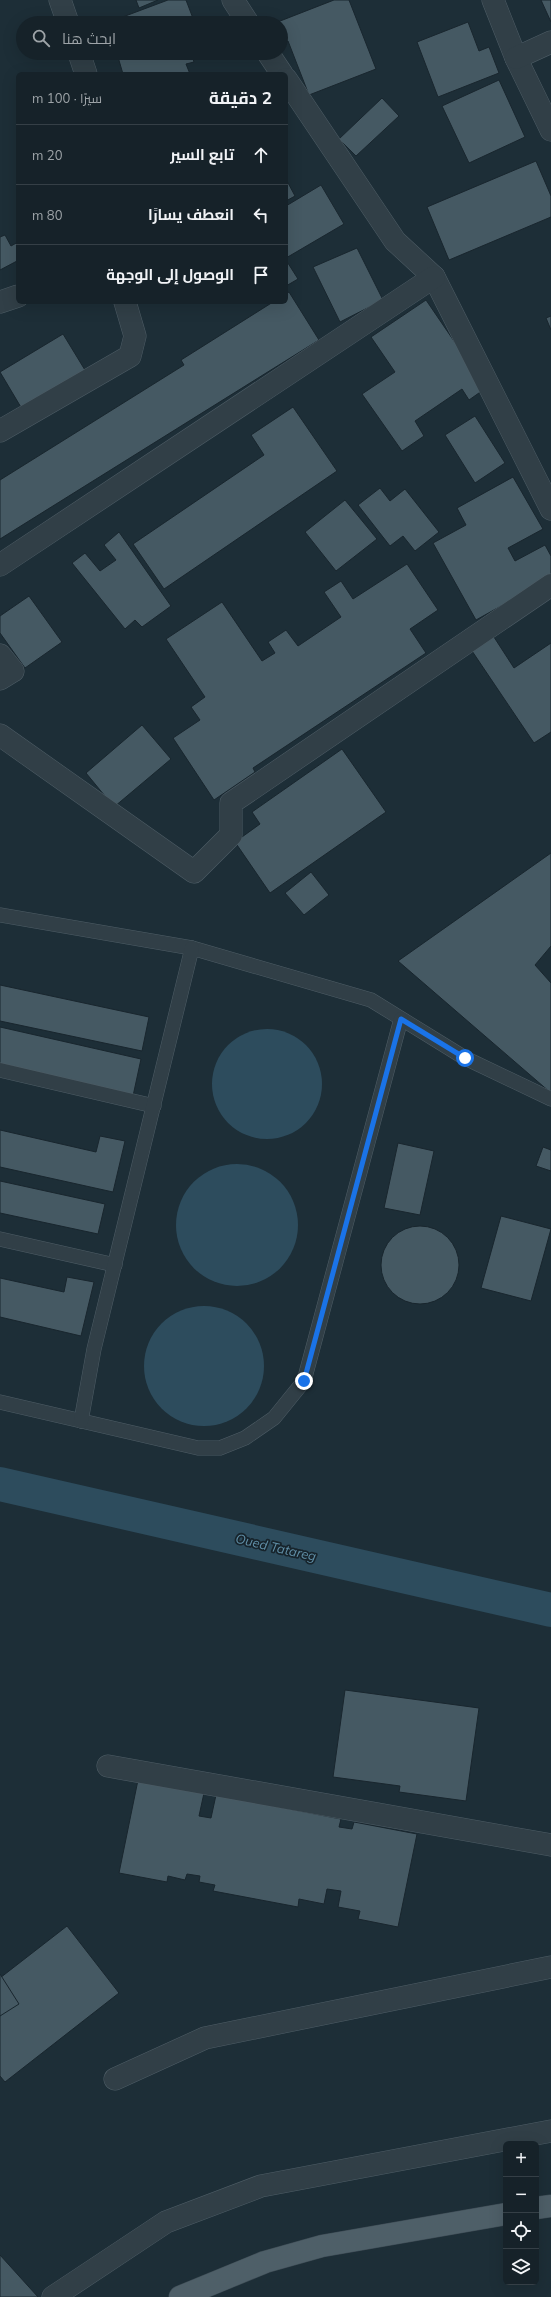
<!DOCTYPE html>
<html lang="ar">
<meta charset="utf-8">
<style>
:root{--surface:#162229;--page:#232f35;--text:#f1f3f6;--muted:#9ea4a8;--line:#353f46}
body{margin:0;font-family:Mulish,Cairo,sans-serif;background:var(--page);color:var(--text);direction:rtl}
.controls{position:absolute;right:12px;bottom:12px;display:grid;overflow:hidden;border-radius:6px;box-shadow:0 4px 16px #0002}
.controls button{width:36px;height:36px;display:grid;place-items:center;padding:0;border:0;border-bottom:1px solid var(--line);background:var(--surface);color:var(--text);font:20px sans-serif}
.stop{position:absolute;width:12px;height:12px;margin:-9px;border:3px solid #1a73e8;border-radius:50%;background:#fff}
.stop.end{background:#1a73e8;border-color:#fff;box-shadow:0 1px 4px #0008}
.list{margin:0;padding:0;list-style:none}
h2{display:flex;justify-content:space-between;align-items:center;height:52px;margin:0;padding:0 16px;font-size:17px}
h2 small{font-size:13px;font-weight:400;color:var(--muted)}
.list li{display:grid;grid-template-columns:26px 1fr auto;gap:12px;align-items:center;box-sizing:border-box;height:60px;padding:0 16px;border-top:1px solid var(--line)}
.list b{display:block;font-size:15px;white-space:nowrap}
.list em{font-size:13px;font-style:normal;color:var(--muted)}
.icon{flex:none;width:22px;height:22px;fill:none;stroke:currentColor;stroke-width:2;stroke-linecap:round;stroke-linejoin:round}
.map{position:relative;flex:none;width:551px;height:2297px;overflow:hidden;direction:ltr}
.search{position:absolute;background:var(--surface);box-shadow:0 4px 16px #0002;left:16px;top:16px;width:272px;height:44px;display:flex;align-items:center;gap:10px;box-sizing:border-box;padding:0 14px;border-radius:22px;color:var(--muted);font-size:15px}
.panel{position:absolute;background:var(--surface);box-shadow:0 4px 16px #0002;left:16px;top:72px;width:272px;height:232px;border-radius:6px;direction:rtl}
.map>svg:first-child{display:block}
.water{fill:#2d4c5d}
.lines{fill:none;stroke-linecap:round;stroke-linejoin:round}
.canal{stroke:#2d4c5d;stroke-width:34}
.building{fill:#455963;stroke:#19262e}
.lane-casing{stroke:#4e5d66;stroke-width:15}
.street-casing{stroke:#4e5d66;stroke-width:23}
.primary-casing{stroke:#3d4b54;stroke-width:23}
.lane{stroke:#313f47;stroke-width:14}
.street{stroke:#313f47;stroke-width:22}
.primary{stroke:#4e5f68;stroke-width:22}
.route{stroke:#1a73e8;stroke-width:5}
.labels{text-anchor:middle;stroke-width:3.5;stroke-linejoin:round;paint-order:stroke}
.water-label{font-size:13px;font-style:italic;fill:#608fa7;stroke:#17242c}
</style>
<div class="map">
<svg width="551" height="2297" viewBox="0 0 551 2297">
<rect width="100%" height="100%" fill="#1d2e37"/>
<!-- water -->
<g class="water">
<circle cx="267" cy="1084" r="55"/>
<circle cx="237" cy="1225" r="61"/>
<circle cx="204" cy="1366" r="60"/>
</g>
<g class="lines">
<!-- canal -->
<polyline class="canal" points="0,1484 551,1610"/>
</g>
<!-- building -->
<g class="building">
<polygon points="136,0 158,0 139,8"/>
<polygon points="168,0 186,0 194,21 189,23 165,23 163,20 156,23 113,23 112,21"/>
<polygon points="334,0 349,0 376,69 309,95 288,41 281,43 281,23 275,23"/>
<polygon points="541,0 551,0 551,22"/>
<polygon points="468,22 479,51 489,47 499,73 438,97 417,42"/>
<polygon points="128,53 191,53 194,62 186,64 190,74 123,74 118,57"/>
<polygon points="499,80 525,137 469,163 442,106"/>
<polygon points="382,98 399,116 356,156 339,139"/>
<polygon points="536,161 551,196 551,217 449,260 427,207"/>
<polygon points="286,179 295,196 286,201"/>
<polygon points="321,185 344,224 286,258 286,206"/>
<polygon points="5,235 11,246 18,242 18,264 17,261 0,270 0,237"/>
<polygon points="357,248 383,300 340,322 313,267"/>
<polygon points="286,260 298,279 286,286"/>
<polygon points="289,292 319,340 0,539 0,480 184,365 181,360 273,302 286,302 286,294"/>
<polygon points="426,300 486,388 469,400 462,389 415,421 424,436 402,451 362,394 395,372 371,337"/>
<polygon points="551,316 551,330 546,318"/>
<polygon points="63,334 88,375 25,414 0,372"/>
<polygon points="293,407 337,471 164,589 133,544 264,455 251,435"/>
<polygon points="475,416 505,463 475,483 445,435"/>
<polygon points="513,477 543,529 508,548 515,561 545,545 551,556 551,578 476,620 433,543 466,525 457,508"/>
<polygon points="380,488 390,501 405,489 439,532 415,551 403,536 390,546 358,505"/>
<polygon points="345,500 377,539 336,571 305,532"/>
<polygon points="119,532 171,606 142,627 135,620 125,629 72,563 85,553 100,571 116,560 104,545"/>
<polygon points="407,564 438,610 410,629 426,653 253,768 255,772 214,800 173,738 200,720 191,707 205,697 166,639 222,602 262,661 275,653 268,642 286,630 298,646 341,617 324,592 341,581 353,599"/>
<polygon points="29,596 62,642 25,668 0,633 0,616"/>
<polygon points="492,634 514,668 551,643 551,732 534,743 470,648"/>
<polygon points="142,725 171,759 114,807 86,773"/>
<polygon points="342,749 386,812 270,893 235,842 260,824 252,812"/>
<polygon points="551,853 551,946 535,965 551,983 551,1093 398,961"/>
<polygon points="311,872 329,895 304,915 285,893"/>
<polygon points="0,985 149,1017 142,1051 0,1021"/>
<polygon points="0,1027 141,1059 133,1096 0,1066"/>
<polygon points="0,1130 96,1152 100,1136 125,1141 113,1192 0,1167"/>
<polygon points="398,1143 434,1151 420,1215 384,1208"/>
<polygon points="543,1147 551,1150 551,1171 536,1166"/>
<polygon points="0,1181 105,1204 98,1234 0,1213"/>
<polygon points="501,1216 551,1229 531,1301 481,1288"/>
<circle cx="420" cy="1265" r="39"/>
<polygon points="67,1277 94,1282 81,1336 0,1317 0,1278 64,1292"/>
<polygon points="345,1690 479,1708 466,1801 399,1792 400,1786 333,1777"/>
<polygon points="138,1780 204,1793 199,1816 211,1818 216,1795 341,1819 339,1827 352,1829 354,1822 417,1834 398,1927 358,1919 360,1911 338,1907 341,1891 327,1889 324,1904 299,1899 298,1907 213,1891 215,1885 199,1882 200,1876 187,1874 185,1880 168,1876 167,1882 119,1873"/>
<polygon points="67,1926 119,1993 5,2082 0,2076 0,1978"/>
<polygon points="0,1974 19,2004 0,2016"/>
<polygon points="0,2255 38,2297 0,2297"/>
</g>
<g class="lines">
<defs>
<g id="lane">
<polyline points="0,915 192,948 371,1000 465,1058 551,1099"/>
<polyline points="0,1070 154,1106"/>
<polyline points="0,1239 115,1265"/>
<polyline points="0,1402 198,1448 220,1448 245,1438 274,1418 304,1381 401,1019"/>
<polyline points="81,1421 94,1349 192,948"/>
</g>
<g id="street">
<polyline points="60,0 68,23"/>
<polyline points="233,0 248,23"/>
<polyline points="493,0 516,58 551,130"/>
<polyline points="79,53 86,74"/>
<polyline points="268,53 282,74"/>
<polyline points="516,58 551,42"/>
<polyline points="286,79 395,241 434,277 551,509"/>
<polyline points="0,302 18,296"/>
<polyline points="0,431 130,356 135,336 125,302"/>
<polyline points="0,565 434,277"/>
<polyline points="0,655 13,671 0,679"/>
<polyline points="0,735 194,872 231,835 231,803 551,585"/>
<polyline points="108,1766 551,1845"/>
<polyline points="115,2079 205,2038 551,1967"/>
<polyline points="53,2297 166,2222 261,2186 551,2131"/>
</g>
<g id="primary">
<polyline points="536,2208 551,2206"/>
<polyline points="180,2297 265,2262 322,2246 506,2214"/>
</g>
</defs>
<!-- lane casing -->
<use href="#lane" class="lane-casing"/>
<!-- street casing -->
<use href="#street" class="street-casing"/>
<!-- primary casing -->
<use href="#primary" class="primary-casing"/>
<!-- lane -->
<use href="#lane" class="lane"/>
<!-- street -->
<use href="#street" class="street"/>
<!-- primary -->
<use href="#primary" class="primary"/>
</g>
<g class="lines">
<!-- route -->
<polyline class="route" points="304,1381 401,1019 465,1058"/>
</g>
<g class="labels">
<!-- water labels -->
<g class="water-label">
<text transform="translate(276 1547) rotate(13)" y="5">Oued Tatareg</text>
</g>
</g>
</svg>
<div class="controls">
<button>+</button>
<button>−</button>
<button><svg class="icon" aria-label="locate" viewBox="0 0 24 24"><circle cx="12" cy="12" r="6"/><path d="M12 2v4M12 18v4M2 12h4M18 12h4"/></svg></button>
<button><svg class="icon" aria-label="layers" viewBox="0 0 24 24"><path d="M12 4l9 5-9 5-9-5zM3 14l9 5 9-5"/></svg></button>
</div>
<div class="stop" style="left:465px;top:1058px"></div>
<div class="stop end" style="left:304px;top:1381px"></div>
<div class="search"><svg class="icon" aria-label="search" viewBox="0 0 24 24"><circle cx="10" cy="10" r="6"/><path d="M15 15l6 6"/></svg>ابحث هنا</div>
<section class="panel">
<h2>2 دقيقة<small>سيرًا · 100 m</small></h2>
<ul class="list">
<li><svg class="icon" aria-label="ahead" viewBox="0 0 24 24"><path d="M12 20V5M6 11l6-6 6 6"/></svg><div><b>تابع السير</b></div><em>20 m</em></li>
<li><svg class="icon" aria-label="left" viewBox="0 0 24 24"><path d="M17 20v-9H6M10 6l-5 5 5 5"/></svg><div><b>انعطف يسارًا</b></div><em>80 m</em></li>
<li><svg class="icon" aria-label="arrive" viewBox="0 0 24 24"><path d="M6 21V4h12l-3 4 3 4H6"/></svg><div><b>الوصول إلى الوجهة</b></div></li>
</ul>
</section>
</div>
